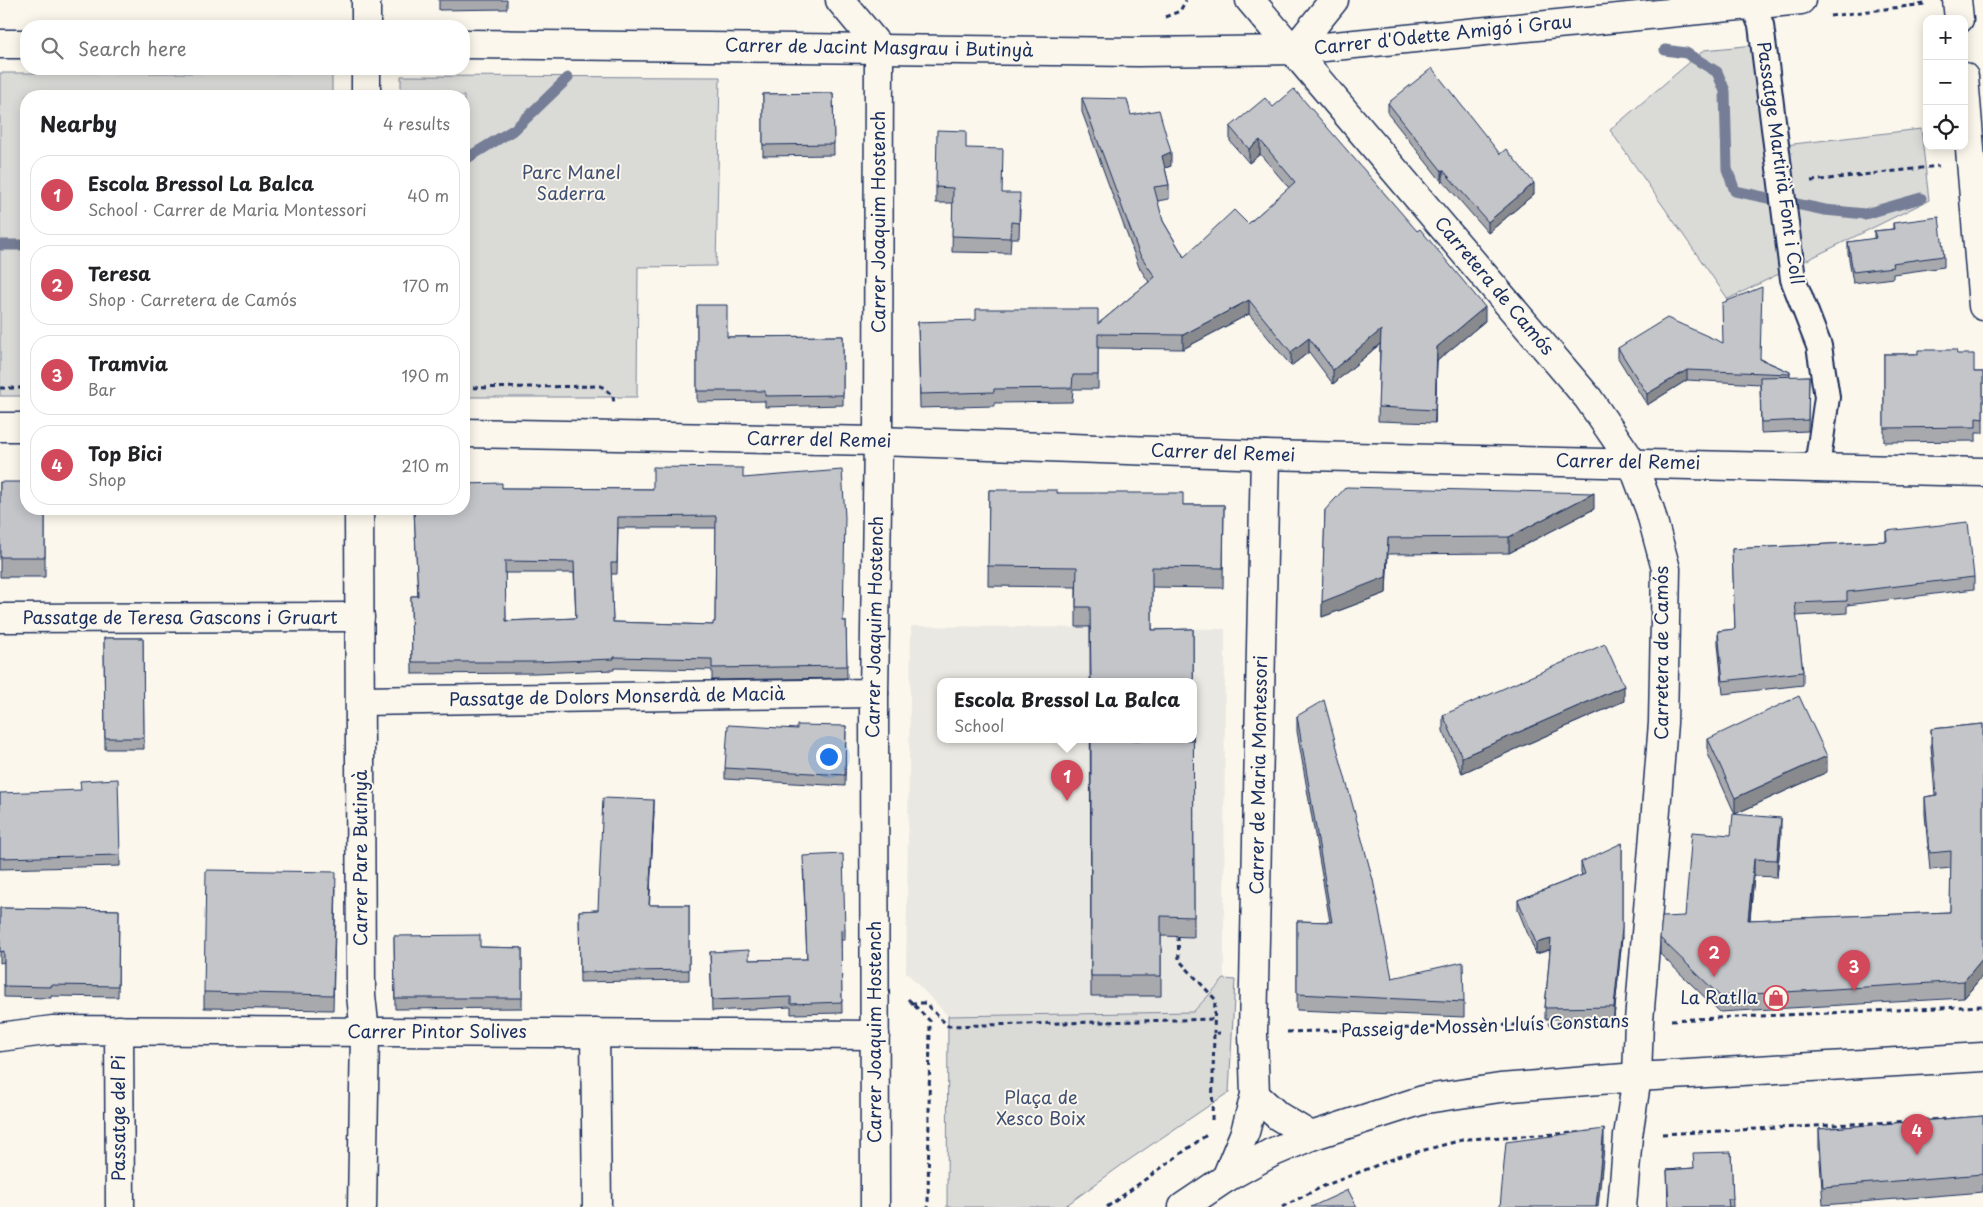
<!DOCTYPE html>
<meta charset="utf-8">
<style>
:root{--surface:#fff;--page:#f6f6f6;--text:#202124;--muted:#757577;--line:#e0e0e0;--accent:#d1495b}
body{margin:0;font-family:"Playpen Sans",sans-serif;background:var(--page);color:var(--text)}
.controls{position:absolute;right:15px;top:15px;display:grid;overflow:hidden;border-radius:10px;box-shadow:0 2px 12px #0003}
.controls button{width:45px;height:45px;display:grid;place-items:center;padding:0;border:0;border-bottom:1px solid var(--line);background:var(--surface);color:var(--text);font:25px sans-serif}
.you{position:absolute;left:828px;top:756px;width:18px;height:18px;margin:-12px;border:4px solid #fff;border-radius:50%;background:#1a73e8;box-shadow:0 0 0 8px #1a73e833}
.badge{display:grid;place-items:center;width:32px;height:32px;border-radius:50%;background:var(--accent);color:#fff;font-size:16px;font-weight:700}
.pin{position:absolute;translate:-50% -41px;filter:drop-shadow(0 1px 2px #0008)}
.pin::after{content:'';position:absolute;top:26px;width:18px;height:15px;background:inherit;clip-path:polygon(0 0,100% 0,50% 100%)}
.popup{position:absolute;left:937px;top:678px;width:260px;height:65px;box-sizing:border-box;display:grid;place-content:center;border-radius:10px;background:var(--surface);filter:drop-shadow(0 1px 4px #0005);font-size:16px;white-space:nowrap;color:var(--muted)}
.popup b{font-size:19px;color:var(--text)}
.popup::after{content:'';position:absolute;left:50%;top:100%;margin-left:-10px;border:10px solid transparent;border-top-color:var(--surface)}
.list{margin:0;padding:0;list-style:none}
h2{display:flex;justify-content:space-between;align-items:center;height:65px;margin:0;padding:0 20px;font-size:21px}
h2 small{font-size:16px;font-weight:400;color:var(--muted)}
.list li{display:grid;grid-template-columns:32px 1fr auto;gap:15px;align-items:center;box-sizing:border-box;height:80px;margin:0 10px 10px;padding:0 10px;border:1px solid var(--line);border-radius:20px}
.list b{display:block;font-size:19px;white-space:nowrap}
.list p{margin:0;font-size:16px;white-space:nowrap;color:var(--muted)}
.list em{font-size:16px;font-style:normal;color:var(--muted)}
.icon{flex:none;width:28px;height:28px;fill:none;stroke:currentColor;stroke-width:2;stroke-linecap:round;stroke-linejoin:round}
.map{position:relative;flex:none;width:1983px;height:1207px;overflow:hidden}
.search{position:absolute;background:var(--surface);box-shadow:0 2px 12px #0003;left:20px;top:20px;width:450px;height:55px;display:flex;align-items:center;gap:12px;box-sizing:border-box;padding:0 18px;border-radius:20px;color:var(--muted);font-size:19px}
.panel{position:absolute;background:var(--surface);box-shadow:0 2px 12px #0003;left:20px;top:90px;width:450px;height:425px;border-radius:20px}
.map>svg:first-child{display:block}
.built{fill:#eae8e2;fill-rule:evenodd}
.green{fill:#dadad7;stroke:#7a849a}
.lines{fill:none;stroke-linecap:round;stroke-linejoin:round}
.stream{stroke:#747e96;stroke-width:11}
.pedestrian-casing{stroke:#1b2f5e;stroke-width:28}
.minor-casing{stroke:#1b2f5e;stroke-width:31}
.tertiary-casing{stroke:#1b2f5e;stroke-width:31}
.secondary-casing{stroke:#1b2f5e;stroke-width:31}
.path{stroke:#1b2f5e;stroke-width:3;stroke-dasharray:5 4;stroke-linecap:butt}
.pedestrian{stroke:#fbf7ec;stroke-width:24}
.minor{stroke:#fbf7ec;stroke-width:28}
.tertiary{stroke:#fbf7ec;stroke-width:28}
.secondary{stroke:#fbf7ec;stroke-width:28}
.wall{fill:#a8a9ad;stroke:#1b2f5e;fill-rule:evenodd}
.shaded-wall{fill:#888a8d;stroke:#1b2f5e}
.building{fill:#c3c5c9;stroke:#1b2f5e;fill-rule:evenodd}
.labels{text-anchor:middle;stroke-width:4;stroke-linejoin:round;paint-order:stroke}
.street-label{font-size:18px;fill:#1b2f5e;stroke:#fbf7ec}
.park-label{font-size:18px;fill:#415176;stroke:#fbf7ec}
.poi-label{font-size:18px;fill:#1b2f5e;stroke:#fbf7ec;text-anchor:end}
</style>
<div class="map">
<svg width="1983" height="1207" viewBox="0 0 1983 1207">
<rect width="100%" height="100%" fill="#fbf7ec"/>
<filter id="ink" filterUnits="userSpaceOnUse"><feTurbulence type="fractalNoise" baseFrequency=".02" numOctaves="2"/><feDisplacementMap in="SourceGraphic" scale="10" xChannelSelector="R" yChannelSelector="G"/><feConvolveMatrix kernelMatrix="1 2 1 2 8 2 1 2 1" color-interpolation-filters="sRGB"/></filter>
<g filter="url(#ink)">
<!-- built -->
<path class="built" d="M 911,626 L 1225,629 L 1224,979 L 1193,1012 L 948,1016 L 906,972 ZM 941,682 L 1193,682 L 1193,740 L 941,740 Z"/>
<!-- green -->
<g class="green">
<polygon points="1776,43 1785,145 1921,129 1929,200 1728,299 1610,130 1704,50"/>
<polygon points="0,73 332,73 332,96 26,96 26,396 0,396"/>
<polygon points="401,76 720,77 716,266 638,267 637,397 464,397 464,96 401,96"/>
<polygon points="1224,979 1235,980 1229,1092 1123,1164 1064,1207 947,1207 948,1016 1193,1012"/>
</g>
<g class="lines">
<!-- stream -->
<g class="stream">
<polyline points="1665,50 1686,53 1717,72 1725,91 1727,169 1735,191 1825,210 1865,214 1921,198"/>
<polyline points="464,160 515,129 568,78"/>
<polyline points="0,245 26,245"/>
</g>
<defs>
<polyline id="pedestrian" points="1753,5 1761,25 1793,279 1819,346 1827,397 1817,467"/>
<g id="minor">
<polyline points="840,0 879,47"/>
<polyline points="1957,0 1959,19"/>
<polyline points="366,26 366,0"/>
<polyline points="0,44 26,44"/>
<polyline points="464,44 1138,52 1294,50 1801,0"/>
<polyline points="1294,50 1334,0"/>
<polyline points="1964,77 1983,306"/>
<polyline points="366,96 366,69"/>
<polyline points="0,427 26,427"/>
<polyline points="464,433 878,441 1265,455 1983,472"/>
<polyline points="359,509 361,995 365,1033 362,1207"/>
<polyline points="0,618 360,617"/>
<polyline points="361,701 874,693"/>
<polyline points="119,1030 120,1207"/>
<polyline points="595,1033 597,1207"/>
<polyline points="0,1037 53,1030 875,1035"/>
<polyline points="1255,1095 1278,1116 1311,1136"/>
<polyline points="1226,1178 1245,1132 1255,1095 1253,1034 1265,455"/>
<polyline points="875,1207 874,693 878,441 879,47"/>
</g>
<polyline id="tertiary" points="1250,0 1588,398 1632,462 1650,510 1666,569 1663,723 1639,1021 1637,1077 1628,1136 1622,1207"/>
<polyline id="secondary" points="1183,1207 1226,1178 1271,1153 1311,1136 1426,1099 1500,1088 1637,1077 1983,1057"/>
</defs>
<!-- pedestrian casing -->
<use href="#pedestrian" class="pedestrian-casing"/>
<!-- minor casing -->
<use href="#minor" class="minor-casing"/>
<!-- tertiary casing -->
<use href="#tertiary" class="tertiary-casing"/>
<!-- secondary casing -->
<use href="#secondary" class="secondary-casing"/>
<!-- path -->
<g class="path">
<polyline points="1830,16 1925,4"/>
<polyline points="1165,17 1180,11 1186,0"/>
<polyline points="1811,181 1939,166"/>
<polyline points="0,388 26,388"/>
<polyline points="464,388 601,386 613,396 614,404"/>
<polyline points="1178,936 1179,960 1215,999 1214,1033"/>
<polyline points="908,999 930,1021 928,1207"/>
<polyline points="911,1003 925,1003 948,1026 1214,1019"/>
<polyline points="1671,1020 1983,1006"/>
<polyline points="1287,1032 1605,1022"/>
<polyline points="1212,1120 1214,1033 1220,1033"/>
<polyline points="1662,1134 1967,1118"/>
<polyline points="1107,1207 1208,1134"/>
<polyline points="1282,1207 1324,1186 1398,1157 1466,1139 1593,1132"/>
</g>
<!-- pedestrian -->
<use href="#pedestrian" class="pedestrian"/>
<!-- minor -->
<use href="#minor" class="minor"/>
<!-- tertiary -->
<use href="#tertiary" class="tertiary"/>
<!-- secondary -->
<use href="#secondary" class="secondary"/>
</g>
<!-- wall -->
<g class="wall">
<polygon points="439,0 507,0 507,9 439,10"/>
<polygon points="833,93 834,155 763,156 763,94"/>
<polygon points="1082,98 1131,115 1171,166 1165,168 1169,185 1169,199 1157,201 1163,221 1184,257 1248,224 1289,188 1260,154 1249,163 1230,141 1230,127 1273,107 1485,321 1437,361 1435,423 1378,421 1380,344 1333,384 1309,352 1291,366 1249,314 1183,349 1098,348 1098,389 1073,389 1072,402 994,403 994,406 920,408 918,322 1098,324 1149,282 1139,267 1082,112"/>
<polygon points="1388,103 1500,154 1534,194 1488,233 1443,181 1442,182 1388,114"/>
<polygon points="966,148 1002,193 1020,209 1019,238 1011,238 1010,253 952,252 953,203 936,203 936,187"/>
<polygon points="1893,223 1944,256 1944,267 1893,274 1893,278 1853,283 1848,253 1848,242 1874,239 1874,231 1893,229"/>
<polygon points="697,305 727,337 843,336 843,405 765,407 765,401 697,402"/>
<polygon points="1618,348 1761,359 1790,372 1790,377 1809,376 1808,431 1761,433 1760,384 1687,380 1647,405 1618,358"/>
<polygon points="1884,354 1957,354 1974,372 1983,372 1983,433 1976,433 1976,441 1884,442"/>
<path d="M 743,478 L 843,621 L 846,621 L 847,678 L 712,680 L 712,670 L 614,668 L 614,670 L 535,673 L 412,674 L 411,596 L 418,596 L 414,509 L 464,509 L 502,488 L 653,489 ZM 618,528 L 716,528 L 715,622 L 713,625 L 613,622 L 611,574 L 617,574 ZM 505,573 L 574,573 L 576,618 L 506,621 Z"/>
<polygon points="0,482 45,509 45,577 0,577"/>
<polygon points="989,490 1057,493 1183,505 1224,505 1223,588 1152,587 1152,630 1193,629 1194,937 1161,936 1161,996 1091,996 1090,627 1076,627 1076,587 988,586"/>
<polygon points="1594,509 1509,553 1388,554 1386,593 1322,617 1325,510"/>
<polygon points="1886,531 1974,577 1974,589 1847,605 1847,613 1796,616 1803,672 1803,685 1723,694 1718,644 1718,631 1735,629 1732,549 1886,541"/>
<polygon points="104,638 143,638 144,749 105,749"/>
<polygon points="1624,701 1462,773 1443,731 1443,715"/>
<polygon points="1297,716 1392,978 1464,1002 1464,1017 1297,1010 1297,921 1330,922 1297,731"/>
<polygon points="1983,724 1983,975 1964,998 1720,1012 1660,954 1660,938 1685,916 1731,835 1781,835 1777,877 1754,876 1750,920 1950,912 1951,868 1930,870 1925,814 1925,797 1935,795 1931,746 1931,729"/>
<polygon points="846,726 845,786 725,779 725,768 797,729"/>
<polygon points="1708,739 1827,772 1735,814 1708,754"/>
<polygon points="0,793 120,855 120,866 0,869"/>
<polygon points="654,811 649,905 689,905 689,980 580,982 579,911 598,910"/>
<polygon points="1581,862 1622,938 1614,1018 1545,1019 1545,1008 1550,950 1536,954 1518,910 1518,900 1582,875 1581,872"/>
<polygon points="803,866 845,929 845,940 841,940 842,1013 791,1014 791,1007 712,1011 710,952 749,960 807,959"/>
<polygon points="336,888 333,1010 204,1008 204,992"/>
<polygon points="0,908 119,910 118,997 51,996 51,998 4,997 4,962 0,963"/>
<polygon points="394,936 480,947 522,948 522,1008 395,1009"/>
<polygon points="1983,1116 1983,1192 1823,1205 1819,1147 1819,1129"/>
<polygon points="1731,1152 1733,1207 1668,1207 1667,1170 1693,1168"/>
</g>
<!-- shaded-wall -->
<g class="shaded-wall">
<polygon points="1260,140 1260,154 1249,163 1249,149"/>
<polygon points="1171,152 1171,166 1162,169 1162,156"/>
<polygon points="1443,170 1443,181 1442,182 1442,171"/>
<polygon points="1534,183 1534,194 1488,233 1488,222"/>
<polygon points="1249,300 1249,314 1183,349 1183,335"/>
<polygon points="1485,307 1485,321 1437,361 1435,423 1437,347"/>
<polygon points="1381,330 1381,343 1333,384 1333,370"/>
<polygon points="1309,338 1309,352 1291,366 1291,352"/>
<polygon points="1687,370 1687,380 1647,405 1647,394"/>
<polygon points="1594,493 1594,509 1509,553 1509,537"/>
<polygon points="1388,538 1386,593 1322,617 1322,602"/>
<polygon points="1624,686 1624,701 1462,773 1462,757"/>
<polygon points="1827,756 1827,772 1735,814 1735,798"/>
<polygon points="654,800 654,811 649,915 649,905"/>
<polygon points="1781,818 1781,835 1777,877 1777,860"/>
<polygon points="1622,843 1622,938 1614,1018 1614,1007"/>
<polygon points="1754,859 1754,876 1748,936 1748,920"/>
<polygon points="1551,939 1551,949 1536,954 1536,943"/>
<polygon points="1983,958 1983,975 1964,998 1964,981"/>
<polygon points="1604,1129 1604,1149 1598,1207 1596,1207"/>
</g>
<!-- building -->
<g class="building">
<polygon points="1432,68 1500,154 1506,149 1534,183 1488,222 1443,170 1442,171 1388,103"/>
<polygon points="1294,89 1417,231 1420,229 1485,307 1437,347 1435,410 1378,407 1381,330 1333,370 1309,338 1291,352 1249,300 1183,335 1098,334 1098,375 1073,375 1072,388 994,389 994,392 920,394 918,322 976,320 976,309 1098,309 1098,324 1155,277 1139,253 1082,98 1127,99 1131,115 1159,110 1171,152 1162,156 1169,185 1154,187 1163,221 1184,257 1234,210 1248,224 1295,182 1260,140 1249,149 1230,127 1265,98 1273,107"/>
<polygon points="833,93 834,144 763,145 763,94"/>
<polygon points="937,130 966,131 966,148 1003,149 1002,193 1020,193 1019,223 1011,222 1010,238 952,236 953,188 936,187"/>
<polygon points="1939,217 1944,256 1892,263 1893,267 1853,272 1848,242 1876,238 1874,231 1894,229 1893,223"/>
<polygon points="1762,287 1760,359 1790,372 1790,374 1687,370 1647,394 1618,348 1667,318 1723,343 1722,303"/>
<polygon points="697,305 727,305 727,337 843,336 843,395 765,396 765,391 697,391"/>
<polygon points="1918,350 1956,350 1957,354 1974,354 1974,372 1983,372 1983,419 1976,418 1976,427 1884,428 1884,354 1918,354"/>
<polygon points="1809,376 1808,420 1761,422 1760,377"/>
<path d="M 653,467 L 743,468 L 743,478 L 842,470 L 845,517 L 843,621 L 846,621 L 847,666 L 712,668 L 712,659 L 614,657 L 614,659 L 535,662 L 412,662 L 411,596 L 418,596 L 414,509 L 464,509 L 464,484 L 502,483 L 502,488 L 653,489 ZM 716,516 L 715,622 L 713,622 L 713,625 L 613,622 L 611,563 L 617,563 L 618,517 ZM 505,561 L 574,562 L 576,618 L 506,621 Z"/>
<polygon points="0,482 26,482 26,509 45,509 45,557 0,557"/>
<polygon points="1346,487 1594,493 1509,537 1388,538 1386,577 1322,602 1325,510"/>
<polygon points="989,490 1057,490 1057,493 1183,493 1183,505 1224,505 1223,568 1152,567 1152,630 1193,629 1194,917 1161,916 1161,976 1091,976 1091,740 1193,740 1193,682 1091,682 1090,607 1076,607 1077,567 988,566"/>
<polygon points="1968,522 1974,577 1847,592 1847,601 1795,603 1803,672 1723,681 1718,631 1735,629 1732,549 1887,541 1886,531"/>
<polygon points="104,638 143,638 144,738 105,738"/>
<polygon points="1605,644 1624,686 1462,757 1443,715"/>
<polygon points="1799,696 1827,756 1735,798 1708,739"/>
<polygon points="1324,700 1373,880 1392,978 1463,962 1464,1002 1297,994 1297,921 1332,922 1297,716"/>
<polygon points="1983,724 1983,958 1964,981 1720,996 1660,938 1662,917 1685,916 1692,832 1731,835 1733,814 1781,818 1777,860 1754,859 1748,920 1950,912 1951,851 1930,853 1925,797 1937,795 1931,729"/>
<polygon points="728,725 797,729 797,725 846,726 845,775 725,768"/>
<polygon points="118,779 120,855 0,858 0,793 81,790 80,781"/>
<polygon points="603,798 654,800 649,905 689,905 689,970 580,972 579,911 598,910"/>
<polygon points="1622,843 1622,928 1614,1007 1545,1008 1551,939 1536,943 1518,900 1585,874 1581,862"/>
<polygon points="843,854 845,929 841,930 842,1002 791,1004 791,997 712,1000 710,952 749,950 749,960 807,959 803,856"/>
<polygon points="206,870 336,872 333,995 204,992"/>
<polygon points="0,908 119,910 118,986 51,985 51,987 4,986 4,951 0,952"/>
<polygon points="480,935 480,947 522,948 522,998 395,998 394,936"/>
<polygon points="1983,1116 1983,1174 1823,1187 1819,1129"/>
<polygon points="1604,1129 1596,1207 1500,1207 1506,1142"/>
<polygon points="1731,1152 1733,1199 1728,1199 1729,1207 1669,1207 1667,1170 1694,1168 1693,1153"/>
<polygon points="1348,1190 1357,1207 1311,1207"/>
</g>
</g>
<!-- icons -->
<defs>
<symbol id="shop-ring" viewBox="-11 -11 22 22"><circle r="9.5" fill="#fbf7ec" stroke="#d1495b" stroke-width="1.5"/><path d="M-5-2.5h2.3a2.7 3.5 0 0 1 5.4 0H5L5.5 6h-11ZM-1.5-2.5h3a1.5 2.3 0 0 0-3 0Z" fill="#d1495b"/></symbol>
</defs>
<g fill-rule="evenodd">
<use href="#shop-ring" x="1762" y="984" width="28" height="28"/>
</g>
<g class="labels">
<!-- street labels -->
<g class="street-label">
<text transform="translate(1443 35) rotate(-6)" y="6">Carrer d'Odette Amigó i Grau</text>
<text transform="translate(879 48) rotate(1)" y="6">Carrer de Jacint Masgrau i Butinyà</text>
<text transform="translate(1780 163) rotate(82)" y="6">Passatge Martirià Font i Coll</text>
<text transform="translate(879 222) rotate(-90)" y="6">Carrer Joaquim Hostench</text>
<text transform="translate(1494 286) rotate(50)" y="6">Carretera de Camós</text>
<text transform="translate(819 440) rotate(1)" y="6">Carrer del Remei</text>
<text transform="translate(1223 453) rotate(2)" y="6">Carrer del Remei</text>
<text transform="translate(1628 462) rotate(1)" y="6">Carrer del Remei</text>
<text x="180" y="624">Passatge de Teresa Gascons i Gruart</text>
<text transform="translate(875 627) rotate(-89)" y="6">Carrer Joaquim Hostench</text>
<text transform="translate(1662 653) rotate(-90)" y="6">Carretera de Camós</text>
<text transform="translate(617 697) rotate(-1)" y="6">Passatge de Dolors Monserdà de Macià</text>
<text transform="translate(1259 775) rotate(-89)" y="6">Carrer de Maria Montessori</text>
<text transform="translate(361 858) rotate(-90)" y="6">Carrer Pare Butinyà</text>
<text transform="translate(1485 1026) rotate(-2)" y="6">Passeig de Mossèn Lluís Constans</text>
<text x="437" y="1038">Carrer Pintor Solives</text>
<text transform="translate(875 1032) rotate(-90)" y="6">Carrer Joaquim Hostench</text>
<text transform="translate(119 1118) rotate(-90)" y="6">Passatge del Pi</text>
</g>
<!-- park labels -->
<g class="park-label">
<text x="571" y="179">Parc Manel<tspan x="571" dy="21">Saderra</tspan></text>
<text x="1041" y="1104">Plaça de<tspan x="1041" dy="21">Xesco Boix</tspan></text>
</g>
<!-- poi labels -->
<g class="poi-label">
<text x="1758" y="1004">La Ratlla</text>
</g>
</g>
</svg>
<div class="controls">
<button>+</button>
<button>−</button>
<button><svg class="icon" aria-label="locate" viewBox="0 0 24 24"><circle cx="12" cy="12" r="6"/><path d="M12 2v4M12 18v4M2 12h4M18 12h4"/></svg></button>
</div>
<div class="you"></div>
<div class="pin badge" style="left:1067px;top:801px">1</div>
<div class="popup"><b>Escola Bressol La Balca</b>School</div>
<div class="pin badge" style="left:1714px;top:977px">2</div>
<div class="pin badge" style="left:1854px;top:991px">3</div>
<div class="pin badge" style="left:1917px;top:1155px">4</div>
<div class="search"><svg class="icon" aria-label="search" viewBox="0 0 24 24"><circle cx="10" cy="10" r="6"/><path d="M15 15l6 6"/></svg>Search here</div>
<section class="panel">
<h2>Nearby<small>4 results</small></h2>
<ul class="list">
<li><span class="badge">1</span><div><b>Escola Bressol La Balca</b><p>School · Carrer de Maria Montessori</p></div><em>40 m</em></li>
<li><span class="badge">2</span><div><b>Teresa</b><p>Shop · Carretera de Camós</p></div><em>170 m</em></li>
<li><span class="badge">3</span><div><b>Tramvia</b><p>Bar</p></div><em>190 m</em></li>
<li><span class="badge">4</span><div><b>Top Bici</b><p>Shop</p></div><em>210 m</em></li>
</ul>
</section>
</div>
